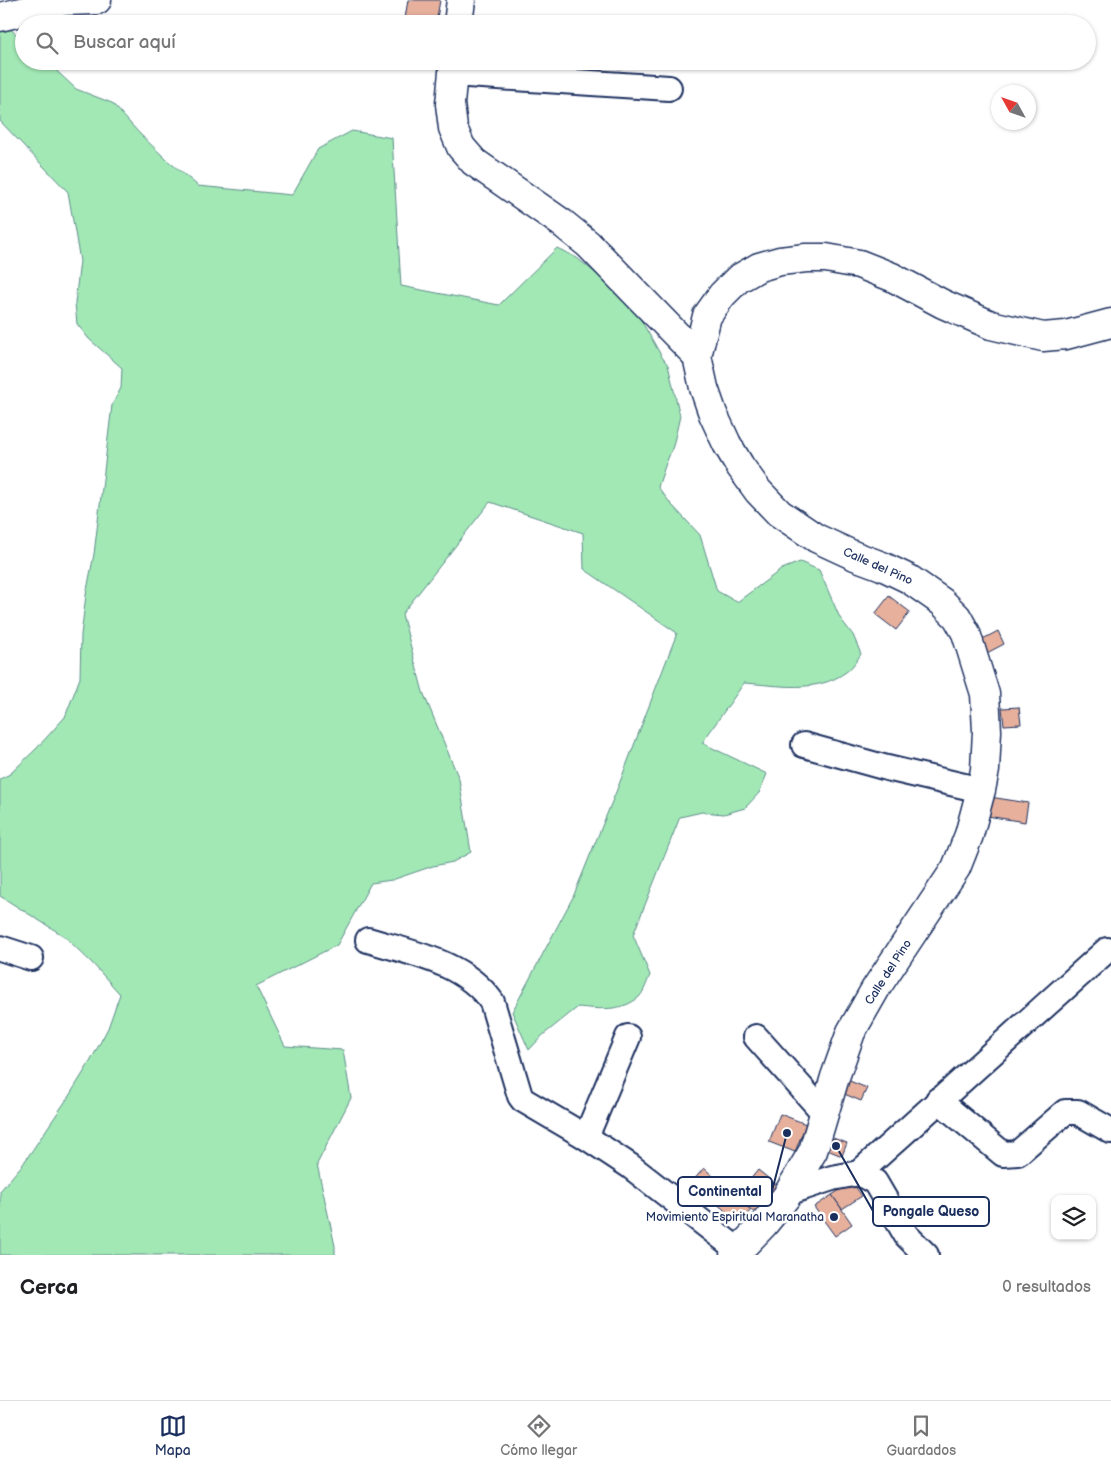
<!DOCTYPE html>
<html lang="es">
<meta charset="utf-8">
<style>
:root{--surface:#fff;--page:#f6f6f6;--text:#202124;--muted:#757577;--line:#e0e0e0;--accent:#1b2f5e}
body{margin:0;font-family:"Balsamiq Sans",sans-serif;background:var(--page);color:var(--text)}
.controls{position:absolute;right:15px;bottom:15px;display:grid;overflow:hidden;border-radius:10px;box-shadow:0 1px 4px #0004}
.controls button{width:45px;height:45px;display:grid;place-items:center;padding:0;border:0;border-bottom:1px solid var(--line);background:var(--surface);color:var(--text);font:25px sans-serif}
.compass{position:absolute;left:991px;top:85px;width:45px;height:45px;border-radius:50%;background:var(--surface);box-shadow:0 1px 4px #0004;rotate:310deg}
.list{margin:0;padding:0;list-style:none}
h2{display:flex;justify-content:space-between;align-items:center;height:65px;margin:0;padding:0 20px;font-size:21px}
h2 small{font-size:16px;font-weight:400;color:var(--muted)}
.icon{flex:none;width:28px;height:28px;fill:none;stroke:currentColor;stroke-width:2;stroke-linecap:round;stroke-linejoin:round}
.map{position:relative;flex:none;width:1111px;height:1255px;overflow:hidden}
.search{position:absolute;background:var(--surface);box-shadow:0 1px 4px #0004;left:15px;right:15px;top:15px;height:55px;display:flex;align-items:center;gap:12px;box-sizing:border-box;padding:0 18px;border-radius:28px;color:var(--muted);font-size:19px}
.sheet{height:145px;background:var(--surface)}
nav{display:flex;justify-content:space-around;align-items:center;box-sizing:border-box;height:70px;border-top:1px solid var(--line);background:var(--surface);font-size:14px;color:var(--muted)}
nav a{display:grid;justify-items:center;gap:2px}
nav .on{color:var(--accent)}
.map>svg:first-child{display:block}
.green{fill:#a2e8b5;stroke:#5e8c8a}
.building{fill:#e7b09c;stroke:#1b2f5e}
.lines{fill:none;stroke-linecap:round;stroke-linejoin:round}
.minor-casing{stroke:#1b2f5e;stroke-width:28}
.tertiary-casing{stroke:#1b2f5e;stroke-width:31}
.secondary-casing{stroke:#1b2f5e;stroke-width:31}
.minor{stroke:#fff;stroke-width:24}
.tertiary{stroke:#fff;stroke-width:28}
.secondary{stroke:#fff;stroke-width:28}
.poi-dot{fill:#1b2f5e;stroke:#fff;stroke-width:2}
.labels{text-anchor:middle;stroke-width:5;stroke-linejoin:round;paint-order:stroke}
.street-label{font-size:12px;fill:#1b2f5e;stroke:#fff}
.poi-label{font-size:12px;fill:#1b2f5e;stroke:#fff;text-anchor:end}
.leader{fill:none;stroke:#1b2f5e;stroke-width:2}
.callout-dot{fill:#1b2f5e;stroke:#fff;stroke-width:2}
.callout{fill:#fff;stroke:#1b2f5e;stroke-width:2}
.callout-label{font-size:14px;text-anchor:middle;font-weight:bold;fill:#1b2f5e}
</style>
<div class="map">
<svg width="1111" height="1255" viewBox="0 0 1111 1255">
<rect width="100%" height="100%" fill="#fff"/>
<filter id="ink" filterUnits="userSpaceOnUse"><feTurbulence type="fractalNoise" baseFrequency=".02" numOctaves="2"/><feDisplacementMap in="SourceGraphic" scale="10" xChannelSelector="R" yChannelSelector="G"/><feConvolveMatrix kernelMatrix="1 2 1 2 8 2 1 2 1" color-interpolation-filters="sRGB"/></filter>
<g filter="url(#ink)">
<!-- green -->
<path class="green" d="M 0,20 L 24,41 L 24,61 L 46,61 L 76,89 L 112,103 L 139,133 L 167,160 L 198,186 L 292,195 L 318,149 L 352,131 L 392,138 L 401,286 L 499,305 L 557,248 L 577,258 L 615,289 L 641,320 L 662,357 L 668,365 L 680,416 L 673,446 L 665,466 L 658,487 L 671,504 L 700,535 L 717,591 L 737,602 L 782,569 L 800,562 L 819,570 L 840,618 L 853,635 L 861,654 C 857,660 852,668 846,672 C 816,694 778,685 744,683 L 702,743 L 767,774 L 759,793 L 745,808 L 724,814 L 702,812 L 680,817 L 633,935 L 650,975 C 647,982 644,992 639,997 C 622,1012 598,1009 578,1007 L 543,1035 L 529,1050 L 512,1012 L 573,897 L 618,787 L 677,633 L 584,569 L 583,533 L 490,502 L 402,614 L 423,692 L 459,779 L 471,852 L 453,862 L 433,866 L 392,880 L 371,883 L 337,945 L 256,986 L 285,1046 L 343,1050 L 351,1098 L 317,1164 L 335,1246 L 335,1255 L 0,1255 L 0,1191 L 23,1164 L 69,1096 L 90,1062 L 108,1028 L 120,994 L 93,964 L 64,936 L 0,896 L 0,779 L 10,774 L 37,748 L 65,717 L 80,678 L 81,635 L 86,595 L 94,554 L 112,405 L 121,388 L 122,368 L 89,339 L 77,324 L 75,303 L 80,261 L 68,192 L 0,121 Z"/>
<!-- building -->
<g class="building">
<polygon points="408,0 440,0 436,24 404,24"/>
<polygon points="472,61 511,61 509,72 471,68"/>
<polygon points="889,596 910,612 896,630 875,614"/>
<polygon points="998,631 1004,644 985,654 979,641"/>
<polygon points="1019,707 1021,724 1004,725 1002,708"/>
<polygon points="990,797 1028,803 1025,822 987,816"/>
<polygon points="847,1080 867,1088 861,1101 842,1093"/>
<polygon points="780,1114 806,1124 795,1152 769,1142"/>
<polygon points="830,1137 847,1143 842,1156 825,1149"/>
<polygon points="704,1168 751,1210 739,1223 692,1182"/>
<polygon points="758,1170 778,1186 756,1214 736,1197"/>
<polygon points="852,1182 862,1196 842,1209 832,1195"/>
<polygon points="832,1195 852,1224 835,1236 814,1207"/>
</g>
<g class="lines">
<defs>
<g id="minor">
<polyline points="452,74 669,88"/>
<polyline points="804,745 887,768 981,790"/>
<path d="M 368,940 C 412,953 464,962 492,1002 L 520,1096 L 523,1100 L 586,1137 L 630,1166 L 738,1250"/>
<polyline points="0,948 31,958"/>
<polyline points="756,1037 824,1113"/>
<polyline points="938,1100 1003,1154 1018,1153 1065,1112 1078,1112 1111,1131"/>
<polyline points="586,1137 628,1037"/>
<polyline points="859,1173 1107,950"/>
<polyline points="790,1192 832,1178 859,1173 875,1182 906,1235 926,1255"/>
</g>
<g id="tertiary">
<polyline points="0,17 65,1 97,0"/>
<polyline points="458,24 461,0"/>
<polyline points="454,61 450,104 453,128 461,147 474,162 562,223 588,244 697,356"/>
</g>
<polyline id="secondary" points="734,1255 764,1224 786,1197 813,1151 835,1077 851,1032 876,988 956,868 969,835 981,790 985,770 987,731 985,694 966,633 957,617 942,602 909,579 882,566 855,556 816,538 779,513 758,491 740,466 727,444 713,414 704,388 697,356 707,316 722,295 738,279 759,267 780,261 806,258 826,258 859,264 892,277 943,304 991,325 1043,337 1066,335 1111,323"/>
</defs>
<!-- minor casing -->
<use href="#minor" class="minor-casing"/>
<!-- tertiary casing -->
<use href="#tertiary" class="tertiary-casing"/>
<!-- secondary casing -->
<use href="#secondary" class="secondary-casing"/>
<!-- minor -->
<use href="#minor" class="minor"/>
<!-- tertiary -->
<use href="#tertiary" class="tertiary"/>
<!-- secondary -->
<use href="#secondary" class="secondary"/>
</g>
</g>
<!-- markers -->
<circle class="poi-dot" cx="834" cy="1217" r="5"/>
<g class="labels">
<!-- street labels -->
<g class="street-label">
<text transform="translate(878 566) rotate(24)" y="4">Calle del Pino</text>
<text transform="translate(888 972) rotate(-57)" y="4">Calle del Pino</text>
</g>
<!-- poi labels -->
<g class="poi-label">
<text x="824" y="1221">Movimiento Espiritual Maranatha</text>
</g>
</g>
<!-- callouts -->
<path class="leader" d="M787 1133L772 1191M836 1146L873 1211"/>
<g class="callout-dot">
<circle cx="787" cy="1133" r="5"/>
<circle cx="836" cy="1146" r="5"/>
</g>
<g class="callout">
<rect x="678" y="1177" width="94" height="29" rx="5"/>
<rect x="873" y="1197" width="116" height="29" rx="5"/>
</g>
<g class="callout-label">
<text x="725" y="1196">Continental</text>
<text x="931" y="1216">Pongale Queso</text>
</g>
</svg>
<div class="controls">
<button><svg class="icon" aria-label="layers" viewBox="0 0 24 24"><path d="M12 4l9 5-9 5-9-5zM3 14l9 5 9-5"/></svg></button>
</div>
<svg class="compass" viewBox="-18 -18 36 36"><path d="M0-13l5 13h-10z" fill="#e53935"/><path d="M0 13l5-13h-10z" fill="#757577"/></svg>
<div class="search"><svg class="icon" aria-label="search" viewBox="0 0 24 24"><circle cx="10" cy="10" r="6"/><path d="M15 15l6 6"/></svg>Buscar aquí</div>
</div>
<section class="sheet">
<h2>Cerca<small>0 resultados</small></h2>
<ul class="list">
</ul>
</section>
<nav>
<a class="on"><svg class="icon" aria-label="map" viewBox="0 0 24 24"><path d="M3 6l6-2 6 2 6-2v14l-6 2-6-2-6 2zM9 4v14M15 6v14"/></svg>Mapa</a>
<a><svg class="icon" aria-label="directions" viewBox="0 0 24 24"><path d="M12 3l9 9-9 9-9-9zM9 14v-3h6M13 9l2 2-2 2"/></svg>Cómo llegar</a>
<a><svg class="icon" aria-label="saved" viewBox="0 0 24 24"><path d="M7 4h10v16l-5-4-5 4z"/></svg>Guardados</a>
</nav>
